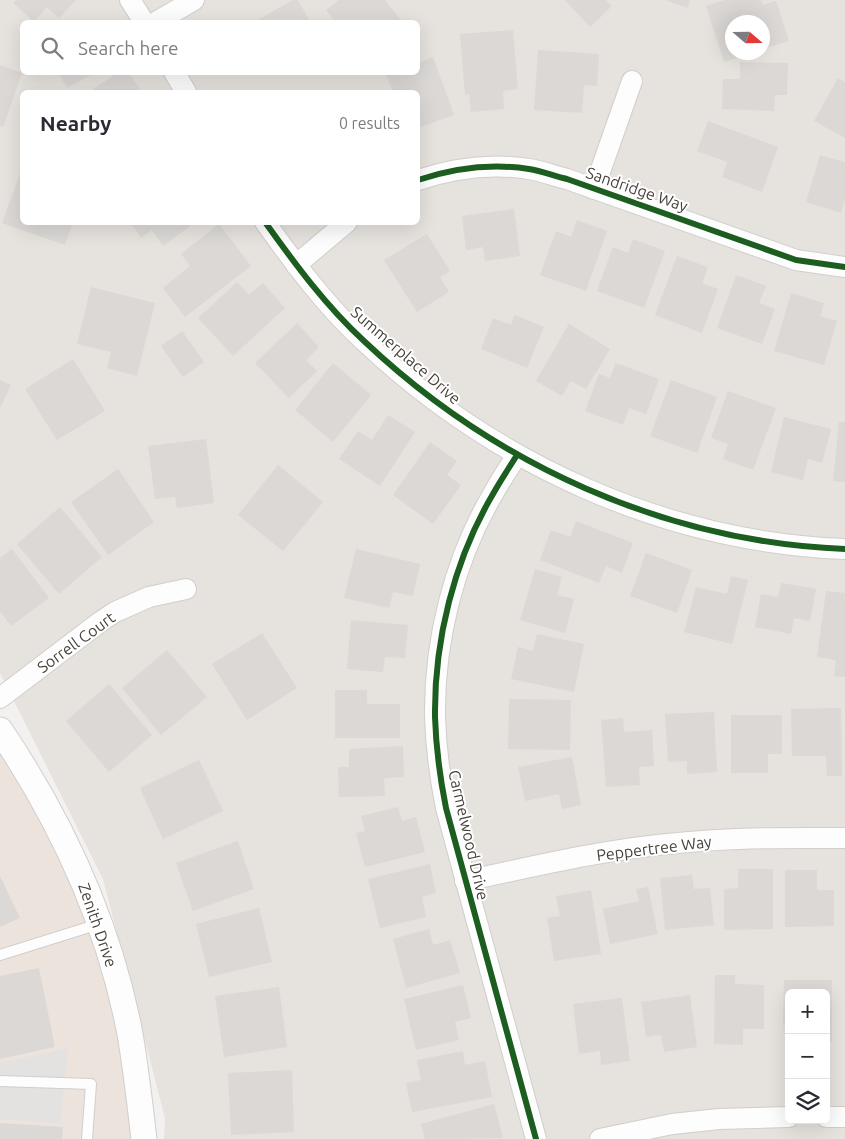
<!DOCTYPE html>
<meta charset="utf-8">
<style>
:root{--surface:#fff;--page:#f7f7f7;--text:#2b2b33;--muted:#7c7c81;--line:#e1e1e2}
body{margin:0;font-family:Ubuntu,sans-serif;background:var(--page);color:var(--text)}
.controls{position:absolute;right:15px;bottom:15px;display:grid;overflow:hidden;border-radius:8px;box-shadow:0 5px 20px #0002}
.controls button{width:45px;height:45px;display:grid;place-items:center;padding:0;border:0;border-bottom:1px solid var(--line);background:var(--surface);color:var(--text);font:25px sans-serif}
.compass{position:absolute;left:725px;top:15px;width:45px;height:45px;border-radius:50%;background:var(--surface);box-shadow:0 5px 20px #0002;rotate:110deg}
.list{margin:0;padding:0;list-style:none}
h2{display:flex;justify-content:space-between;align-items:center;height:65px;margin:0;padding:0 20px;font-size:21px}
h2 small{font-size:16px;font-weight:400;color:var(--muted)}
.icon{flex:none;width:28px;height:28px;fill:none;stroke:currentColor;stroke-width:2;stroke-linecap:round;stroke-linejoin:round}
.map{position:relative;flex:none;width:845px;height:1139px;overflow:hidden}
.search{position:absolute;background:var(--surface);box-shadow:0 5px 20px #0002;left:20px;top:20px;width:400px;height:55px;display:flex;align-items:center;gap:12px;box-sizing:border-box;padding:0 18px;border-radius:8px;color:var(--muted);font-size:19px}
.panel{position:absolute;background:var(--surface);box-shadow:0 5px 20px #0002;left:20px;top:90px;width:400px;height:135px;border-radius:8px}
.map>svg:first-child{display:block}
.residential{fill:#e6e2dd;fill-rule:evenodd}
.commercial{fill:#ece3dd}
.parking{fill:#e4e2e0}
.building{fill:#dbd8d6}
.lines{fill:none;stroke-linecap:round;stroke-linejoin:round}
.service-casing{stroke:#d1cecc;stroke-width:12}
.minor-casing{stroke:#d1cecc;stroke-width:22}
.tertiary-casing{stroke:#d1cecc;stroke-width:27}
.service{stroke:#fdfdfd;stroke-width:10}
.minor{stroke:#fdfdfd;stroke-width:20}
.tertiary{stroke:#fdfdfd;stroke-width:25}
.cycleway-casing{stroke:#fff;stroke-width:9}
.cycleway{stroke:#1b5e20;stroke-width:6}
.labels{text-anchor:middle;stroke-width:4;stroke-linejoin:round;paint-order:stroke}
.street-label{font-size:16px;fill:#48413b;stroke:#fff}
</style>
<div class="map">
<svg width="845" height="1139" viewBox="0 0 845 1139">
<rect width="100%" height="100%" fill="#f3f1ef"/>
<!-- residential -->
<path class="residential" d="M 0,0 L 845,0 L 845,1139 L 164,1139 L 165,1118 L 103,879 L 0,673 ZM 22,22 L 418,22 L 418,72 L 22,72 ZM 732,22 L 762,22 L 762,52 L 732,52 ZM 22,92 L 418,92 L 418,222 L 22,222 ZM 789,993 L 826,993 L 826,1120 L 789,1120 Z"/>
<!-- commercial -->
<polygon class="commercial" points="0,744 46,821 100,946 127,1061 131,1139 0,1139"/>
<!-- parking -->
<polygon class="parking" points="68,1048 60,1123 0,1119 0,1063"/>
<!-- building -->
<g class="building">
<polygon points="16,0 76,0 59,18 47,7 34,21 13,3"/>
<polygon points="293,0 298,0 310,22 254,22"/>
<polygon points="339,0 385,0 402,22 336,22 326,10"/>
<polygon points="565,0 606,0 612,6 590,27"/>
<polygon points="665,0 690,0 687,8"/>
<polygon points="725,0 761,0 763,5 776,1 789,41 762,49 762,22 732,22 732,52 752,53 724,62 706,6"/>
<polygon points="513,30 518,89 503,91 504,109 471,112 469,94 465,95 460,34"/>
<polygon points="538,50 599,54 597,86 584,85 582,113 534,110"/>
<polygon points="433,57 454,115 418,128 418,92 393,92 386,74 391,72 418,72 418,63"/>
<polygon points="740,62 788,63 787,95 775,95 774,111 722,109 723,79 740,79"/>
<polygon points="0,65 22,73 3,127 0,126"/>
<polygon points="58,72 96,72 67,88"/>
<polygon points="119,72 128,72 142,92 89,92"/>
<polygon points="838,78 845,82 845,138 814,121"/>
<polygon points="708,121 778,147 762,192 722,177 727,162 697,151"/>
<polygon points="820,155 845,162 845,199 841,213 806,202"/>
<polygon points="22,168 22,222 73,222 65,245 2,223"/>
<polygon points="514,209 520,256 485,261 483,247 466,250 462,216"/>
<polygon points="577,220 607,231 586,291 540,275 556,231 571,237"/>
<polygon points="131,222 195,222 163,246 152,230 141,238"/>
<polygon points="219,224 251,266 185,317 163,288 190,266 181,254"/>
<polygon points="427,234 450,271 440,277 449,292 417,312 384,260"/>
<polygon points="633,239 665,251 644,308 597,291 613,247 628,253"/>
<polygon points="677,256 708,267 702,283 718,289 702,333 655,315"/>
<polygon points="736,275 766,286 759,303 775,309 762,344 717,328"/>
<polygon points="237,282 249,295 263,283 285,308 233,356 198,318"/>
<polygon points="91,287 155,303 137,376 107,368 111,352 77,344"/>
<polygon points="791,293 824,303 820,316 837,321 824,365 774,351"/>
<polygon points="515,315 544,327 527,368 481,349 493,318 511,325"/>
<polygon points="297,323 319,347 306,360 317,371 289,398 255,363"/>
<polygon points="569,324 610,349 586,389 571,381 562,396 536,381"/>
<polygon points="182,331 204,362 183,377 161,346"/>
<polygon points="73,359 105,411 57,440 25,389"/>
<polygon points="333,363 371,395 333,442 295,410"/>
<polygon points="616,363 659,379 646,414 629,408 623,425 585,411 599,374 610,378"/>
<polygon points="0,380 11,385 0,408"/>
<polygon points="671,380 717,397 697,453 650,436"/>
<polygon points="728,391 776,408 753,470 723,459 728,444 711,438"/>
<polygon points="388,415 415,432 380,486 339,459 358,431 372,440"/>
<polygon points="784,417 831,429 822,463 808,459 803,480 771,472"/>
<polygon points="839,422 845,422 845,482 833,481"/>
<polygon points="206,439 214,503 177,508 175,497 155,499 148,446"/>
<polygon points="430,442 457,461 447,475 461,485 433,524 393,495"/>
<polygon points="278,465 323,502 283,551 238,515"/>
<polygon points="118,469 154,522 108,555 71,502"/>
<polygon points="60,507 102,557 59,594 17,544"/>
<polygon points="576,521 633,543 622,573 606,566 599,583 540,560 551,530 570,537"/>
<polygon points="12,549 49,598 11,626 0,611 0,558"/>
<polygon points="356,549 420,564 413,596 393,592 389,608 344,598"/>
<polygon points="646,553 692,570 677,613 630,596"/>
<polygon points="535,569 562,577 557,595 574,599 565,633 520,620"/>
<polygon points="731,576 748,580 732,644 684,632 696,587 727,594"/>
<polygon points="781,583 816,589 810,621 794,618 791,634 755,627 761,594 778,597"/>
<polygon points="826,591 845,593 845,677 834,676 836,660 817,657"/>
<polygon points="351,620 408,625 405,658 385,657 383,672 347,669"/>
<polygon points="262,633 297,688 247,720 212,664"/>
<polygon points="537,634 584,644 574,692 511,679 518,647 533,651"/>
<polygon points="167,650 207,697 161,735 122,688"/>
<polygon points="109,684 152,735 109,772 66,721"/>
<polygon points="335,690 367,690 367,704 400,704 400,738 335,738"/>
<polygon points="509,699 571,700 570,750 508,749"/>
<polygon points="841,708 842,776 827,776 826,756 792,756 791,709"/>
<polygon points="714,712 717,772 687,774 687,761 668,762 665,714"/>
<polygon points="731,715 782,715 782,754 768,754 768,773 731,773"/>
<polygon points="623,718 624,732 652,730 654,766 639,767 640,785 606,787 601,720"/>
<polygon points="403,746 404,777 384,778 385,796 339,797 338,767 349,767 349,749"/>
<polygon points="572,757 581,805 562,809 559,794 525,801 518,767"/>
<polygon points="199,760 223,811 163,839 140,788"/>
<polygon points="398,807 402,821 416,817 425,852 365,867 356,833 365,831 361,816"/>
<polygon points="238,841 254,889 193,911 176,863"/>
<polygon points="430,864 436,893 422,897 426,917 380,928 368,879"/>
<polygon points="738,869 773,869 773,929 724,930 724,889 738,888"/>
<polygon points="785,870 817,870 817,890 834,890 834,926 785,927"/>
<polygon points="692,875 694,889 710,888 714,925 665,930 660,878"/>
<polygon points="0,876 20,918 0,927"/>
<polygon points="648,887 658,934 610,944 603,909 639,901 636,889"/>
<polygon points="591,890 601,954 554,961 547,918 560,916 556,896"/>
<polygon points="259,908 272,962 209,977 196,924"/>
<polygon points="429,929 433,945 450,940 460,973 406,988 393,939"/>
<polygon points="39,968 55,1047 0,1059 0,976"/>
<polygon points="715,975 735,975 735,984 764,985 764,1029 743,1029 743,1045 714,1044"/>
<polygon points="784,980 832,980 832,1042 826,1042 826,993 789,993 789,1025 783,1025"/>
<polygon points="463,985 471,1018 455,1022 459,1040 416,1050 404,999"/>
<polygon points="279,987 287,1047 224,1057 215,996"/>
<polygon points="690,995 697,1047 664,1052 661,1035 646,1037 641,1002"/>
<polygon points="622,998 630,1061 601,1065 600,1051 579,1054 573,1004"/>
<polygon points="463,1051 465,1065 485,1061 492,1097 412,1112 406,1083 421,1080 417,1060"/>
<polygon points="292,1070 294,1132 231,1135 228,1073"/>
<polygon points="494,1104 503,1138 425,1139 421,1124"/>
<polygon points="0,1123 63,1127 62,1139 0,1139"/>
</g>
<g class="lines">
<defs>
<g id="service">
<polyline points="0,955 99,924"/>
<polyline points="0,1081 91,1084 87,1139"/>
</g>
<g id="minor">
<polyline points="130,0 144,22"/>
<polyline points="156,22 194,0"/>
<polyline points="174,72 186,92"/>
<path d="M 418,180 C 454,168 491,163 529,169 C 542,171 554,176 567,179 L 796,260 L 845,267"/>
<polyline points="594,189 632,81"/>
<path d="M 265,222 C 295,264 326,306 364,341 C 494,464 665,542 845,549"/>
<polyline points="296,265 347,222"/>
<path d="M 517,455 C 509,468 500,481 493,494 C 454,560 434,641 435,717 C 436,748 440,778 446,808 L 536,1139"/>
<polyline points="0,698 100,622 115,612 149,597 186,589"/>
<path d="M 465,881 C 535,866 606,849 678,843 C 734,837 789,838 845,838"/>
<polyline points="826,1117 845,1117"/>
<polyline points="600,1139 672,1124 719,1119 789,1117"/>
</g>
<path id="tertiary" d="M 0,730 C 62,822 109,924 130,1034 C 136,1069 140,1104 144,1139"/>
</defs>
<!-- service casing -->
<use href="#service" class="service-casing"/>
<!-- minor casing -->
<use href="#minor" class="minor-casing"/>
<!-- tertiary casing -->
<use href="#tertiary" class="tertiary-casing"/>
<!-- service -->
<use href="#service" class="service"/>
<!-- minor -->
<use href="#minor" class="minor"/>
<!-- tertiary -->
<use href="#tertiary" class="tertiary"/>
<defs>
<g id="cycleway">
<path d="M 418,180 C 454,168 491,163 529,169 C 542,171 554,176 567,179 L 796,260 L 845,267"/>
<path d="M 265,222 C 295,264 326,306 364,341 C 494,464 665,542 845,549"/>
<path d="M 517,455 C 509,468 500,481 493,494 C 454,560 434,641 435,717 C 436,748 440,778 446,808 L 536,1139"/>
</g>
</defs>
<!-- cycleway casing -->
<use href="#cycleway" class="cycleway-casing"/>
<!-- cycleway -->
<use href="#cycleway" class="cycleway"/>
</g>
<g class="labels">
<!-- street labels -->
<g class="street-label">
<text transform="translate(637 189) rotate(19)" y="6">Sandridge Way</text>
<text transform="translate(406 355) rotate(41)" y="6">Summerplace Drive</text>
<text transform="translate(76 642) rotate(-36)" y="6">Sorrell Court</text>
<text transform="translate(469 835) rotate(77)" y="6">Carmelwood Drive</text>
<text transform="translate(654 848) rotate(-7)" y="6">Peppertree Way</text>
<text transform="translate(98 925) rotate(71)" y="6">Zenith Drive</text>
</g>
</g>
</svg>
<div class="controls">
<button>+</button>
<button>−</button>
<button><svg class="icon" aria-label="layers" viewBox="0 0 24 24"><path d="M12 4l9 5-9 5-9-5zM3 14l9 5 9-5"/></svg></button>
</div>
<svg class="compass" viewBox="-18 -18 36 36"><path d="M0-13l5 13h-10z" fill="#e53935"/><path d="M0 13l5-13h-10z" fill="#7c7c81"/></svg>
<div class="search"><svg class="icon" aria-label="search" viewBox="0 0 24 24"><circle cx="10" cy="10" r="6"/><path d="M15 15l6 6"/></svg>Search here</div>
<section class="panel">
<h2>Nearby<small>0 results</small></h2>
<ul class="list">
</ul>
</section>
</div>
